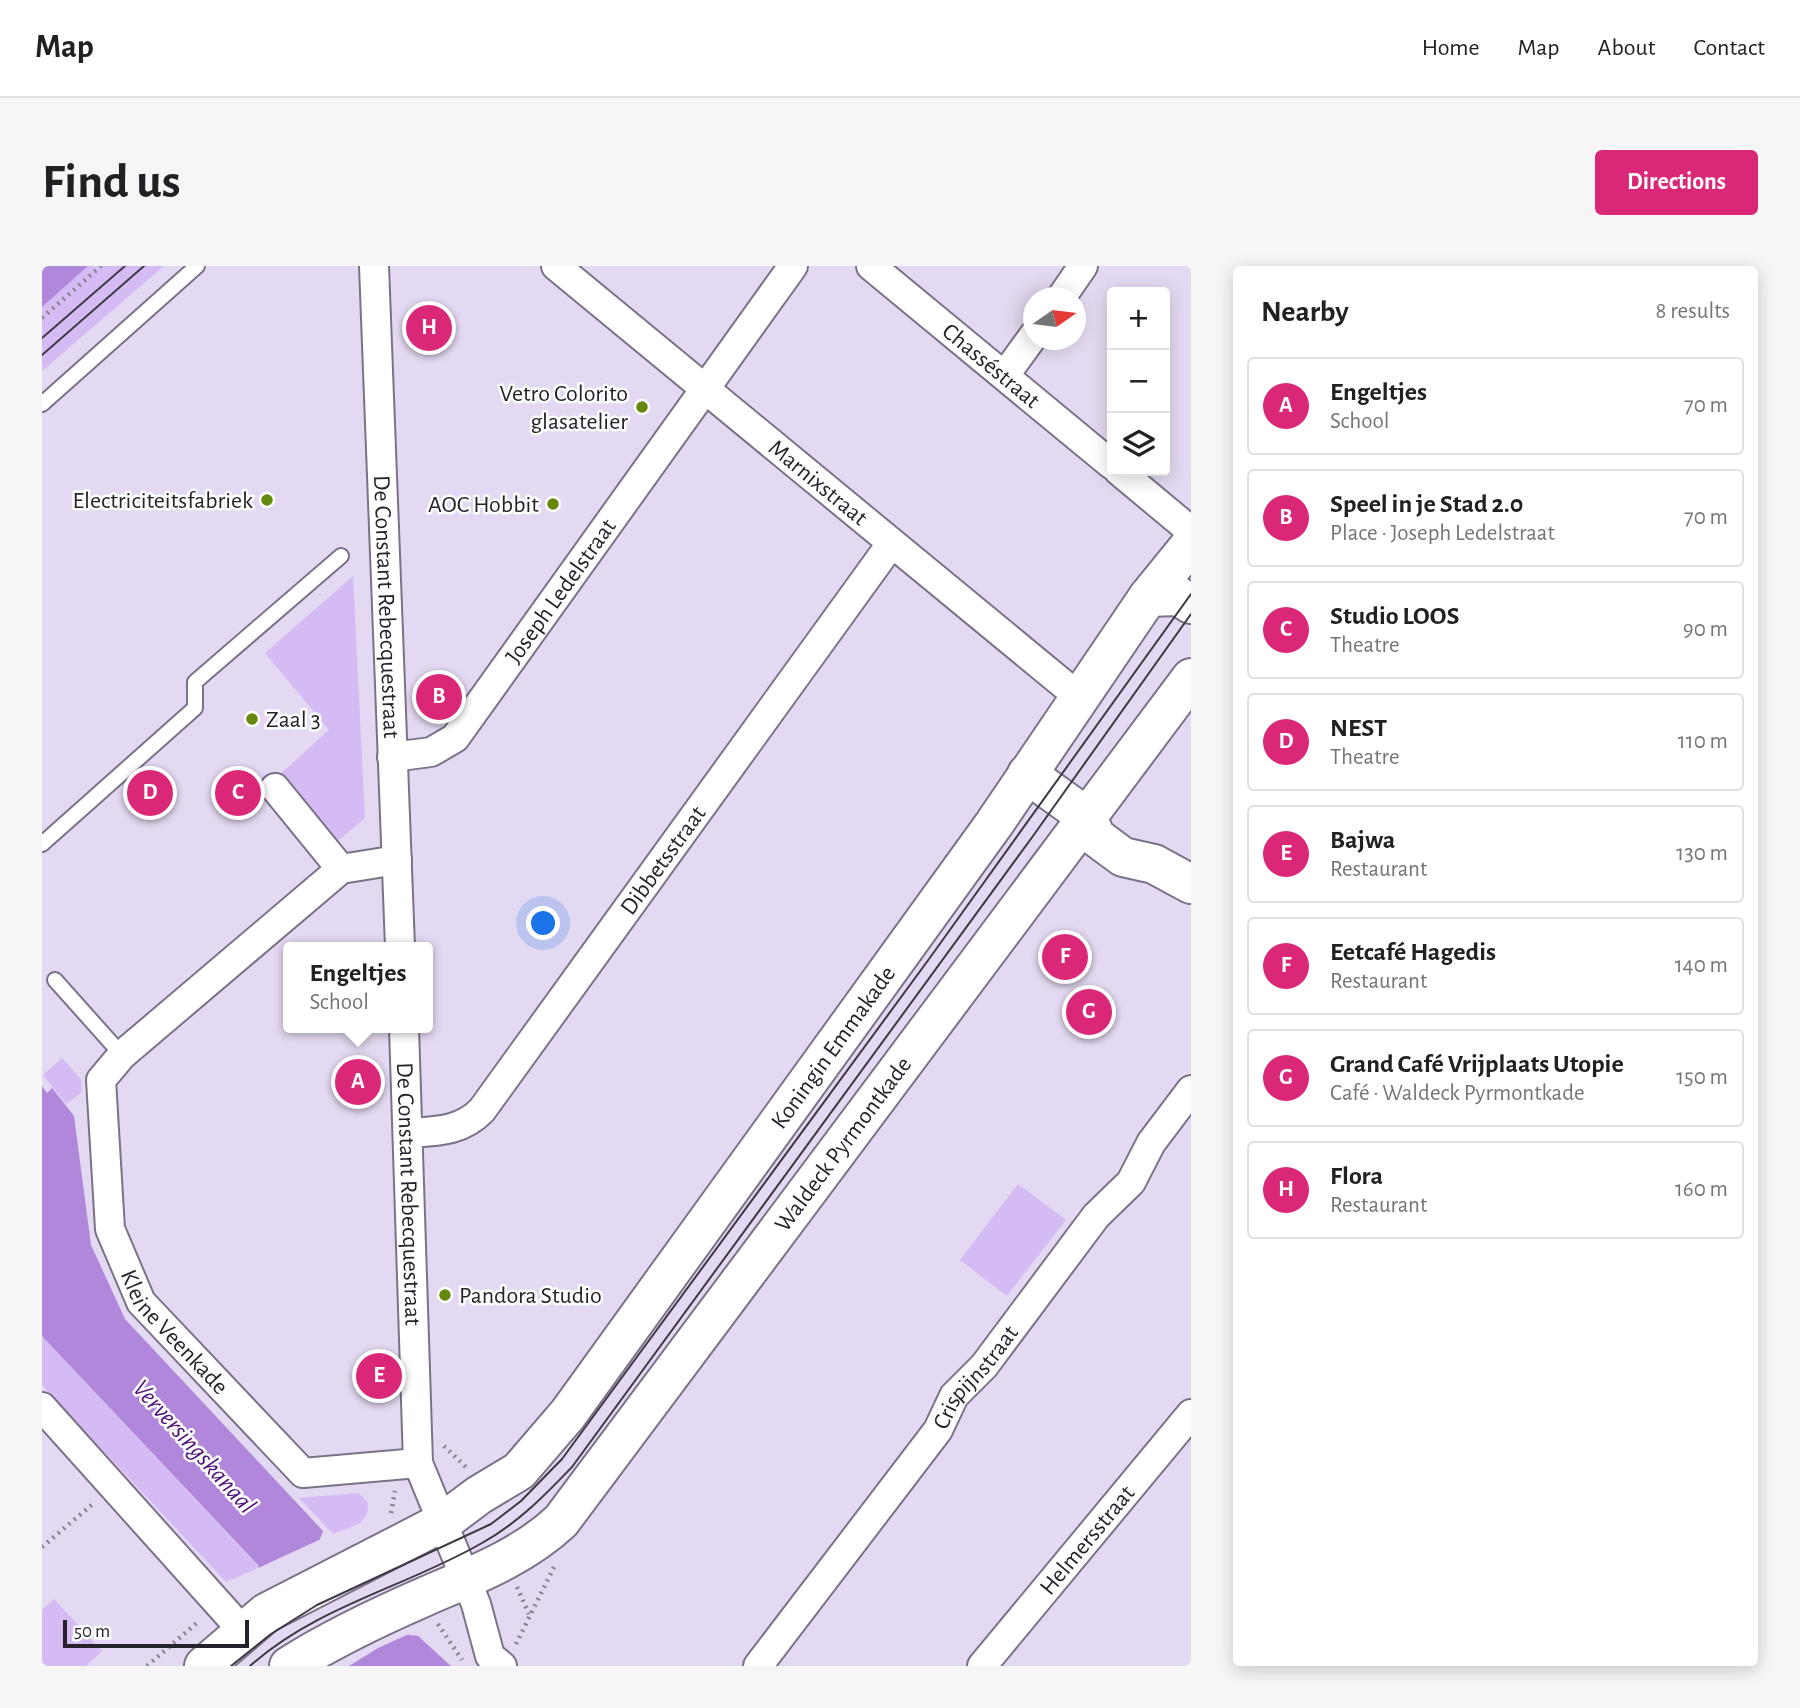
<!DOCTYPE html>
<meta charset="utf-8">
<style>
:root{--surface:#fff;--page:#f6f6f6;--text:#202124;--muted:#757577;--line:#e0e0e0;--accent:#db2777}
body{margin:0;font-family:"Alegreya Sans",sans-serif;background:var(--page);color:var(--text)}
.controls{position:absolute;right:21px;top:21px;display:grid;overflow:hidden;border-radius:7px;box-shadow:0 4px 18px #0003}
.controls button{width:63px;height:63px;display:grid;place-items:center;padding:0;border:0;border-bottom:2px solid var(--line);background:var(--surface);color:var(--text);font:35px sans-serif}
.compass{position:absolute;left:981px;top:21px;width:63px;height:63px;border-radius:50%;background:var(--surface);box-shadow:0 4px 18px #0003;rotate:76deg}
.scale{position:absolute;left:21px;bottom:18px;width:186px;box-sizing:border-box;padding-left:7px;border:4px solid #26222b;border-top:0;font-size:19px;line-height:24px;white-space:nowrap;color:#26222b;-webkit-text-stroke:5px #fff;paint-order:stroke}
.you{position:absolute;left:502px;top:658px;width:24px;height:24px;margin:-18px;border:5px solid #fff;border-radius:50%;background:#1a73e8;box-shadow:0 0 0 10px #1a73e833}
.badge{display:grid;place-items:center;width:46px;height:46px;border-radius:50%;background:var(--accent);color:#fff;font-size:23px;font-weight:700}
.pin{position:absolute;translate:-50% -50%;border:4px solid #fff;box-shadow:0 2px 7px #0006}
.popup{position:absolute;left:241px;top:676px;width:150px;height:91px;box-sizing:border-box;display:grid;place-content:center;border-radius:7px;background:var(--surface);filter:drop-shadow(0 2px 5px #0005);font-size:23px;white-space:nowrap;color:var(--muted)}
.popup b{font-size:26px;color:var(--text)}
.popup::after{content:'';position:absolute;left:50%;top:100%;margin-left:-14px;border:14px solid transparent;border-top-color:var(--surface)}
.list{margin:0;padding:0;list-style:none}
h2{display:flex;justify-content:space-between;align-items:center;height:91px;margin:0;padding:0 28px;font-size:30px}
h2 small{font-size:23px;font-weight:400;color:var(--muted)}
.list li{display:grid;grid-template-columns:46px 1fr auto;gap:21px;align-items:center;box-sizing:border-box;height:98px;margin:0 14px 14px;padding:0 14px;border:2px solid var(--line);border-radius:7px}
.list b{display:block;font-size:26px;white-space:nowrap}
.list p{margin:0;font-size:23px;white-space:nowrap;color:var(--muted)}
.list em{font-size:23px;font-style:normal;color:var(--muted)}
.icon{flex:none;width:38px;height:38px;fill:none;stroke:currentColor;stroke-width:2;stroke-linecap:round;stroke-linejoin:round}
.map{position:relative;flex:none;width:1149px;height:1400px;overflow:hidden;border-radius:7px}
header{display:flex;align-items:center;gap:42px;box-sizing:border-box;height:98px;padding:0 35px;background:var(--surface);border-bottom:2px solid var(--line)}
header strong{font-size:33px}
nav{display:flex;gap:38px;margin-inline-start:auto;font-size:24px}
.intro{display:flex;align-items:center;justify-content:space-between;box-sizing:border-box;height:168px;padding:0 42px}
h1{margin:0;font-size:49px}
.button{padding:18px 32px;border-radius:7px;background:var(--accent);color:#fff;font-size:24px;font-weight:700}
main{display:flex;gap:42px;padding:0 42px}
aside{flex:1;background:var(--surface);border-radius:7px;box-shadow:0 4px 18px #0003}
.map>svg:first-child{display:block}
.green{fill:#d5bbf4}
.water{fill:#b187dc}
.pier{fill:#e4d9f2}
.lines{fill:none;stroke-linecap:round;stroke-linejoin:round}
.lane-casing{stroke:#7c7288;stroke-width:18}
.street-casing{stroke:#7c7288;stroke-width:32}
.secondary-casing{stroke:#7c7288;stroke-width:42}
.path{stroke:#888192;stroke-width:4.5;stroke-dasharray:2 5;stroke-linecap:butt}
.lane{stroke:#fff;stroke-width:14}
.street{stroke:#fff;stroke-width:28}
.secondary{stroke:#fff;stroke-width:38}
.tram{stroke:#3e3944;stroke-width:2}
.poi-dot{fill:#65890c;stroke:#fff;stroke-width:2.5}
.labels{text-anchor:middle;stroke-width:5;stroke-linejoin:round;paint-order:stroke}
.street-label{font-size:24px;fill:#26222b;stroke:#fff}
.poi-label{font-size:24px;fill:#26222b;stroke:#fff;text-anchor:end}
.water-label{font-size:26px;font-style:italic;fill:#50147b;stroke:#fff}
</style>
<header>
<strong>Map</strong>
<nav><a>Home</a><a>Map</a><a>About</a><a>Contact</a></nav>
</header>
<div class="intro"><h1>Find us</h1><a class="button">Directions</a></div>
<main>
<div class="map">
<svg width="1149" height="1400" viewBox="0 0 1149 1400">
<rect width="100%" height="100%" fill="#e4d9f2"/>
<!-- green -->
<g class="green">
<polygon points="46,0 122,0 0,105 0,41"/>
<polygon points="311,310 323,552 292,578 235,511 287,464 223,387"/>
<polygon points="20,792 39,813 40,826 24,838 1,809"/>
<polygon points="976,918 1024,954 965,1030 918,994"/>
<polygon points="0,1070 216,1300 214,1303 184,1316 0,1119"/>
<path d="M 317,1227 L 326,1237 C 328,1259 308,1261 291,1268 L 257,1232 Z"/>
<polygon points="12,1333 60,1385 44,1400 0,1400 0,1344"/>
</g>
<!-- water -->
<g class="water">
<polygon points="0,0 46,0 0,41"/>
<polygon points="0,820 5,827 10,822 32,850 49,979 83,1053 281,1265 278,1273 367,1369 376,1370 409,1400 238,1400 216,1299 0,1070"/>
</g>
<!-- pier -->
<polygon class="pier" points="279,1273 367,1368 336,1382 307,1400 236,1400 214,1303"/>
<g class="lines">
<defs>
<g id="lane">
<polyline points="0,138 155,0"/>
<polyline points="0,578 153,442 153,416 299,290"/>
<polyline points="13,714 80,789"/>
</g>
<g id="street">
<path id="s1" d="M 332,0 L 358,681"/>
<path id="s2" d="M 514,0 L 1037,431"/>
<path id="s3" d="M 829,0 L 1070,199"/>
<polyline points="1019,32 1041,0"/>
<polyline points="963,109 992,69"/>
<polyline points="1077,205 1149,265"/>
<path id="s4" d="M 350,491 L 389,486 L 413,472 L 751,0"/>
<polyline points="233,522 299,603"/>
<path id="s5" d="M 355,594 L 299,603 L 80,789 L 59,814 L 68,963 L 99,1036 L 261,1207 L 376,1197"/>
<path id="s6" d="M 362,762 L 376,1197 L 434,1338 L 448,1390 L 460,1400"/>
<path id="s7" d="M 366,867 C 394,865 419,866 440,844 L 849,278"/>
<polyline points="0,1141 201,1365"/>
<path id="s8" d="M 716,1400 L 896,1164 L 912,1130 L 942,1100 L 1054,950 L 1089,916 L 1109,877 L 1149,824"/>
<path id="s9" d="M 940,1400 L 1149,1148"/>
</g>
<g id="secondary">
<polyline points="1106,331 1136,330 1149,338"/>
<polyline points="985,508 1045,551 1054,571 1081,591 1112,598 1149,618"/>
<path id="s10" d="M 162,1400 L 224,1347 L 401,1256 L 437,1229 L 477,1205 L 526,1148 L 952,558 L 1106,331 L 1149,278"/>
<path id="s11" d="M 247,1400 C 290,1373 336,1351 382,1331 C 430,1310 481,1291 519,1255 L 1149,412"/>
</g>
</defs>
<!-- lane casing -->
<use href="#lane" class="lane-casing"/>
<!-- street casing -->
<use href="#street" class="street-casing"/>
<!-- secondary casing -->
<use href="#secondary" class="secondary-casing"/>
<!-- path -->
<g class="path">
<polyline points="0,52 59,0"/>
<polyline points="402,1180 426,1203"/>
<polyline points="349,1247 353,1225"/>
<polyline points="0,1281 52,1237"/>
<polyline points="475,1321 487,1348"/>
<polyline points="396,1358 420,1394"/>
<polyline points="474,1378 512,1301"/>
<polyline points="105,1400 157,1355"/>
</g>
<!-- lane -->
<use href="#lane" class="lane"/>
<!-- street -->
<use href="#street" class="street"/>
<!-- secondary -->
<use href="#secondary" class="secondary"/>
<!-- tram -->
<g class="tram">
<polyline points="0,72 83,0"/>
<polyline points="0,89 102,0"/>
<polyline points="189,1400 229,1368 275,1339 449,1258 479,1235 520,1193 887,693 1149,328"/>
<path d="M 208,1400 C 275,1340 364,1321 440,1277 C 476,1257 502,1230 530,1201 L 991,570 L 1149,348"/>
</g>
</g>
<!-- markers -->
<g class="poi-dot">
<circle cx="600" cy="141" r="7"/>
<circle cx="225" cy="234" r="7"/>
<circle cx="511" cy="238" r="7"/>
<circle cx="210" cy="453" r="7"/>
<circle cx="403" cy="1029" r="7"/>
</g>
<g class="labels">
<!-- street labels -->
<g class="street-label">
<text dy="8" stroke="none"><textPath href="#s3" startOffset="156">Chasséstraat</textPath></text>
<text dy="8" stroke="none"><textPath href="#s2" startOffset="340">Marnixstraat</textPath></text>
<text dy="8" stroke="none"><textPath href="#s4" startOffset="248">Joseph Ledelstraat</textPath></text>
<text dy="8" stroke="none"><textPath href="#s1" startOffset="341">De Constant Rebecquestraat</textPath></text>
<text dy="8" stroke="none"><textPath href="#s7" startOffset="388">Dibbetsstraat</textPath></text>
<text dy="8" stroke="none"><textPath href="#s10" startOffset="900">Koningin Emmakade</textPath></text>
<text dy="8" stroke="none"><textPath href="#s11" startOffset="780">Waldeck Pyrmontkade</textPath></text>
<text dy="8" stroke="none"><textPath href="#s6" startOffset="166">De Constant Rebecquestraat</textPath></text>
<text dy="8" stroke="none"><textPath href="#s5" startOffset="649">Kleine Veenkade</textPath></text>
<text dy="8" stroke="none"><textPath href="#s8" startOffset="362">Crispijnstraat</textPath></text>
<text dy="8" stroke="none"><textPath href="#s9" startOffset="164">Helmersstraat</textPath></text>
</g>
<!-- poi labels -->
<g class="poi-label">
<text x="586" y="135">Vetro Colorito<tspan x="586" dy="28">glasatelier</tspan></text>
<text x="211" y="242">Electriciteitsfabriek</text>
<text x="497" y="246">AOC Hobbit</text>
<text x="224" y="461" text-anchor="start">Zaal 3</text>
<text x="417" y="1037" text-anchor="start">Pandora Studio</text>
</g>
<!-- water labels -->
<g class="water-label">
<text transform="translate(153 1180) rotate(48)" y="9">Verversingskanaal</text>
</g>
</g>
</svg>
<div class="controls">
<button>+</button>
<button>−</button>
<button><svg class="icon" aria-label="layers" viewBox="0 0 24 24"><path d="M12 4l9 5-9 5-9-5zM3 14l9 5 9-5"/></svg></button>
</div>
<svg class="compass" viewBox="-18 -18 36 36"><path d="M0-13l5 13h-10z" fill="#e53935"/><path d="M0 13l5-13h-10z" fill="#757577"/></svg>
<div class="scale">50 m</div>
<div class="you"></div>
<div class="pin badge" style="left:316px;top:816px">A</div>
<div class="popup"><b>Engeltjes</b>School</div>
<div class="pin badge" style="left:397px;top:431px">B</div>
<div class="pin badge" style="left:196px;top:527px">C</div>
<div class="pin badge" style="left:108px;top:527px">D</div>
<div class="pin badge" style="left:337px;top:1110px">E</div>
<div class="pin badge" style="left:1023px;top:691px">F</div>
<div class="pin badge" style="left:1047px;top:746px">G</div>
<div class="pin badge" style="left:387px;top:62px">H</div>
</div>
<aside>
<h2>Nearby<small>8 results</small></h2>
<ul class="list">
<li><span class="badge">A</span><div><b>Engeltjes</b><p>School</p></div><em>70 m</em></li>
<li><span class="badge">B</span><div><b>Speel in je Stad 2.0</b><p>Place · Joseph Ledelstraat</p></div><em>70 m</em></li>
<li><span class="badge">C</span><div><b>Studio LOOS</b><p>Theatre</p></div><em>90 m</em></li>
<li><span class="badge">D</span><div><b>NEST</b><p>Theatre</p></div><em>110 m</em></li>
<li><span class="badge">E</span><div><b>Bajwa</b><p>Restaurant</p></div><em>130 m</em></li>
<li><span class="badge">F</span><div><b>Eetcafé Hagedis</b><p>Restaurant</p></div><em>140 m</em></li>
<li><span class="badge">G</span><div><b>Grand Café Vrijplaats Utopie</b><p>Café · Waldeck Pyrmontkade</p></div><em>150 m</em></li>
<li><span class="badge">H</span><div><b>Flora</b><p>Restaurant</p></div><em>160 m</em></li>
</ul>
</aside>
</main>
